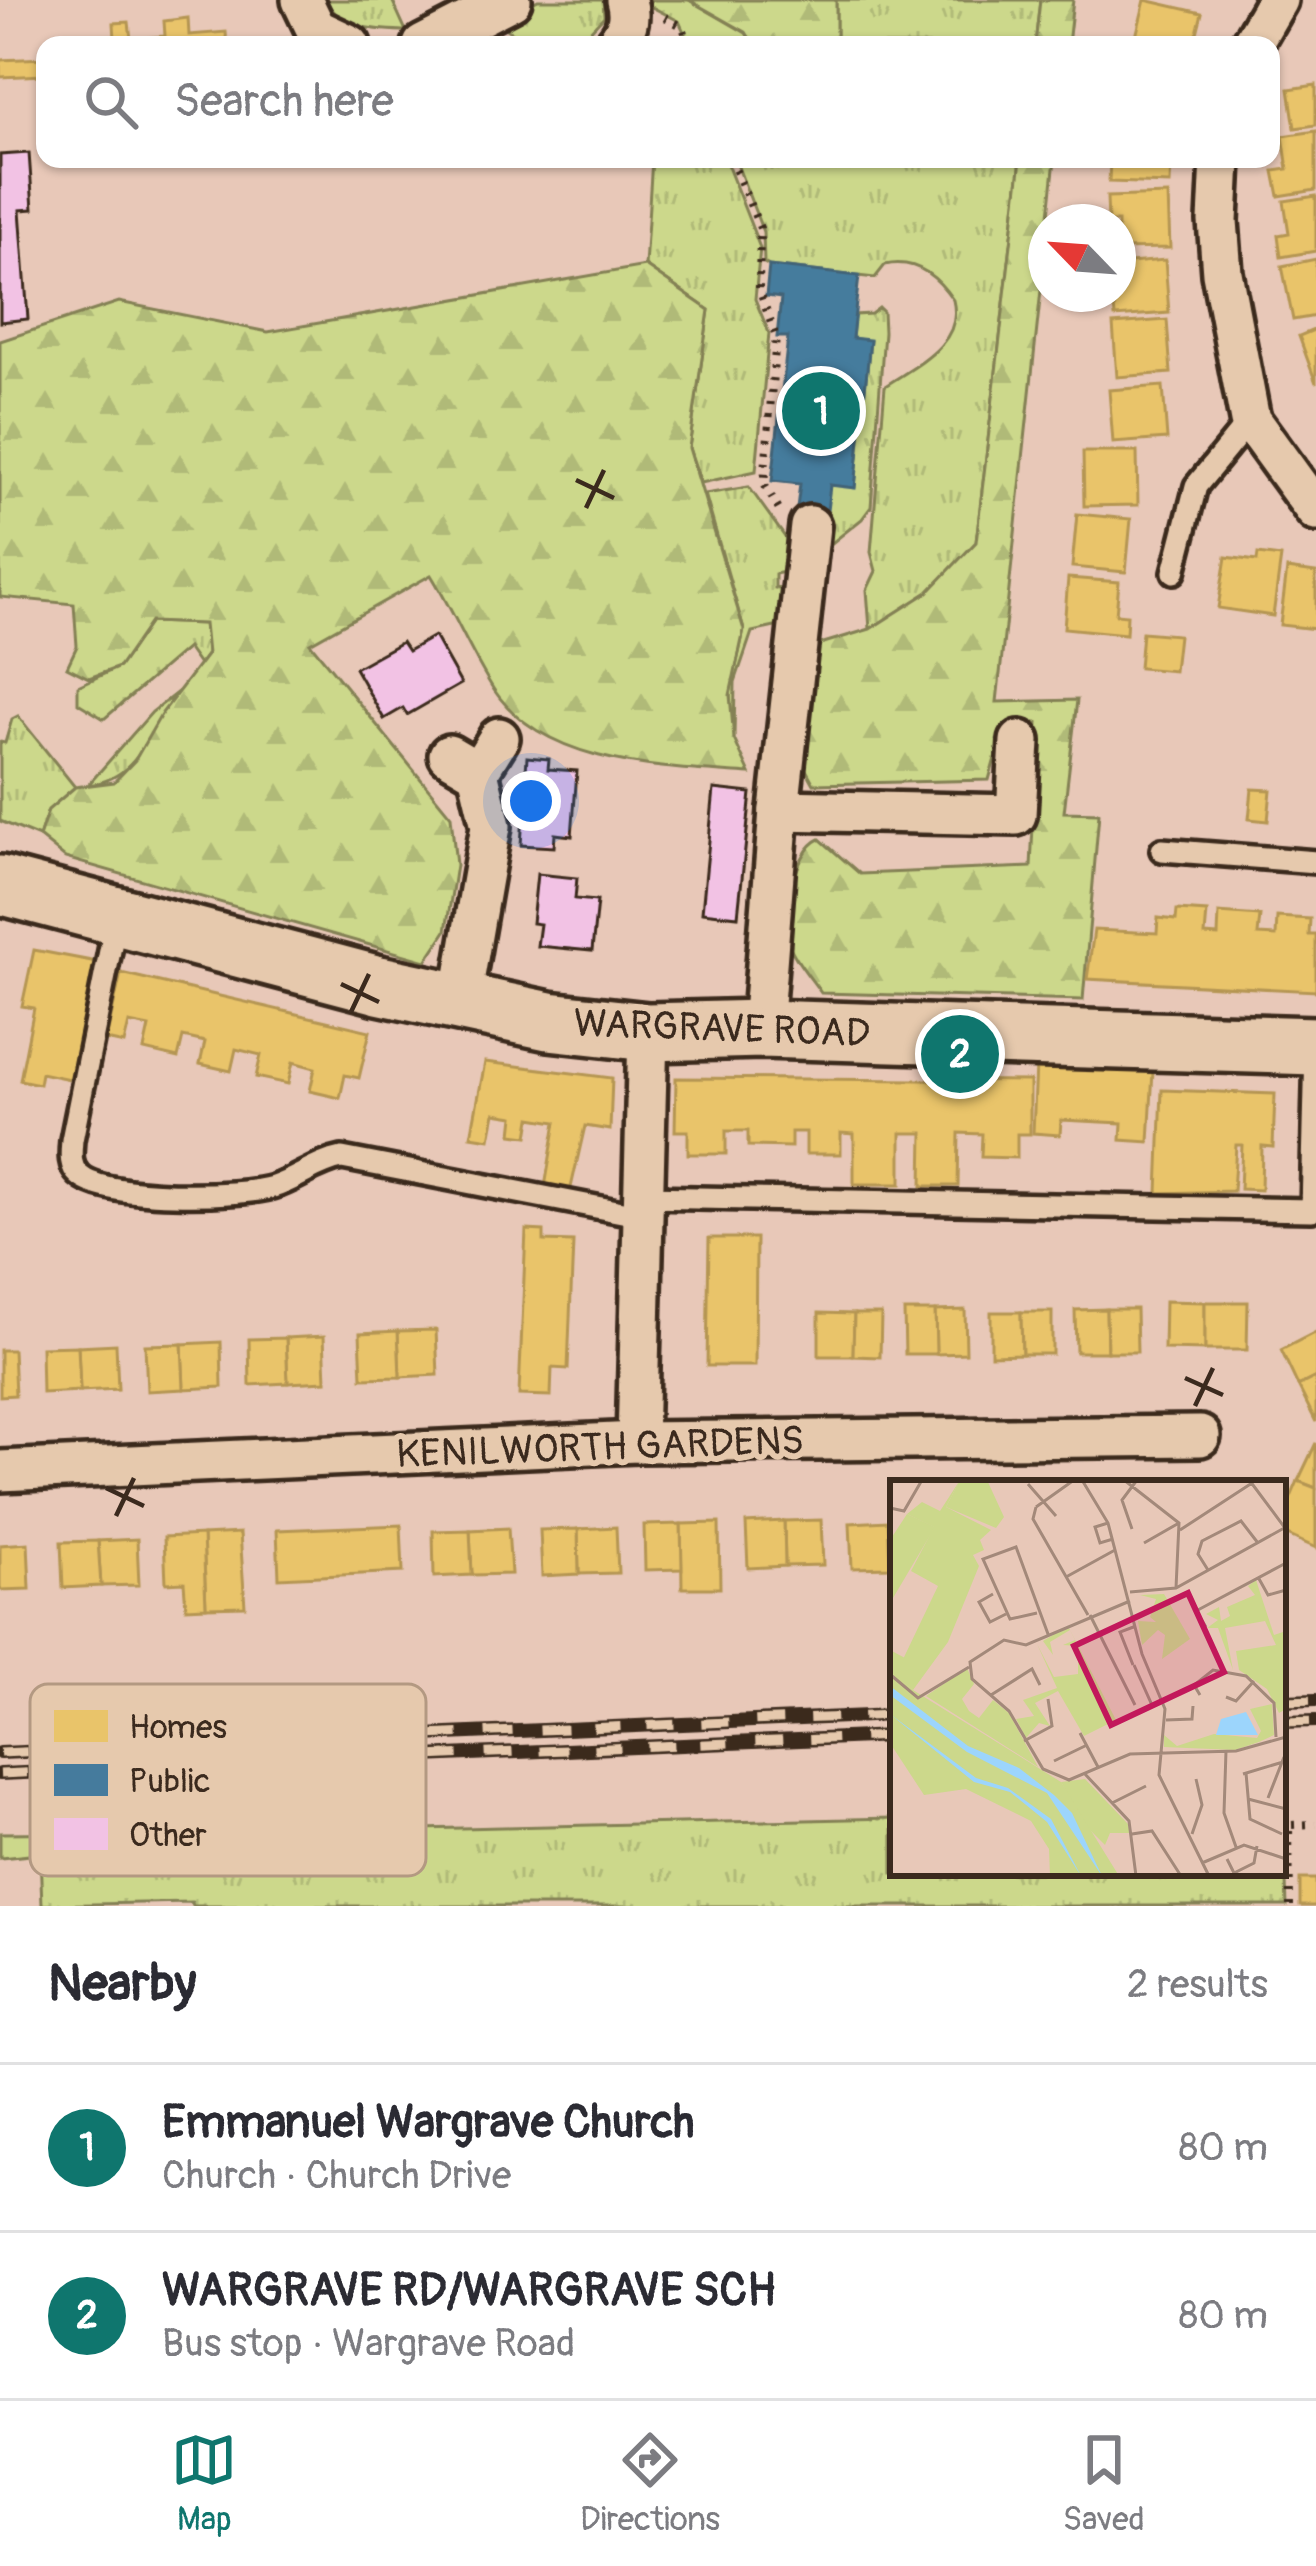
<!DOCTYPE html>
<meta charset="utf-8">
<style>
:root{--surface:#fff;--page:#f2f2f3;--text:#2b2b33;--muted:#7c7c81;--line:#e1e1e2;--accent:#0f766e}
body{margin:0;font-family:Pangolin,sans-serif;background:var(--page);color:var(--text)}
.compass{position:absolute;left:1028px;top:204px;width:108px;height:108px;border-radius:50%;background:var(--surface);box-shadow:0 3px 9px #0004;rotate:295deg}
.you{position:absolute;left:531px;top:801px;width:42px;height:42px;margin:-30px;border:9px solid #fff;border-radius:50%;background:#1a73e8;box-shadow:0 0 0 18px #1a73e833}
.badge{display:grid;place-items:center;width:78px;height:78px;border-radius:50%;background:var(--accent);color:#fff;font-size:39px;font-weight:700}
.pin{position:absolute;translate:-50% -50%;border:6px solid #fff;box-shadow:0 3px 12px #0006}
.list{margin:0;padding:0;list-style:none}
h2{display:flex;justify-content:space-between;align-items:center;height:156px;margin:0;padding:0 48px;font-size:51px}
h2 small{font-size:39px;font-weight:400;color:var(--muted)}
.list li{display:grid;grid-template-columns:78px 1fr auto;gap:36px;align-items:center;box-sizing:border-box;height:168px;padding:0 48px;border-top:3px solid var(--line)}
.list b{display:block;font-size:45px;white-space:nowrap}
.list p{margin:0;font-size:39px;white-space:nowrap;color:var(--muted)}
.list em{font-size:39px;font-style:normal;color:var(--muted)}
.icon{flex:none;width:66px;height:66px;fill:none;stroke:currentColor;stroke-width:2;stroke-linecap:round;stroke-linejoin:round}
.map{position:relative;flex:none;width:1316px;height:1906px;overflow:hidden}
.search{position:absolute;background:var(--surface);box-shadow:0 3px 9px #0004;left:36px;right:36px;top:36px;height:132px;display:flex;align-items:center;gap:30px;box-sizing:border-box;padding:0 42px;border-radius:24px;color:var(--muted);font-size:45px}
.sheet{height:492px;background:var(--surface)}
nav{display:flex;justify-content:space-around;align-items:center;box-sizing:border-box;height:168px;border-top:3px solid var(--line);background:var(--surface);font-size:33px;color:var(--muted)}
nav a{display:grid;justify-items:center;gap:6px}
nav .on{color:var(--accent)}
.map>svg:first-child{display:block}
.grass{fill:url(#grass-tufts);stroke:#848154;stroke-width:3}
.forest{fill:url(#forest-firs);stroke:#848154;stroke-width:3}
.homes{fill:#e9c46a;stroke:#b59653;stroke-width:3}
.public{fill:#457b9d;stroke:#426377;stroke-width:3}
.building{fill:#f2c2e4;stroke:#3b2a1e;stroke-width:3}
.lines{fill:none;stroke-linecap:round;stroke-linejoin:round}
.lane-casing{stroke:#3b2a1e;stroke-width:30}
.street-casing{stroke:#3b2a1e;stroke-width:48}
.secondary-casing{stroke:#3b2a1e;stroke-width:66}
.path{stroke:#3b2a1e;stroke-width:8;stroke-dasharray:3 9;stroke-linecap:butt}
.lane{stroke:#e6c9ad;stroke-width:21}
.street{stroke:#e6c9ad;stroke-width:39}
.secondary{stroke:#e6c9ad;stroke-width:57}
.rail-casing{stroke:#3b2a1e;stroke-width:14}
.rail{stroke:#e6c9ad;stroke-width:9;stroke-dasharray:27;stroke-linecap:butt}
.ticks{fill:none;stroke:#3b2a1e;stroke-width:4.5}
.labels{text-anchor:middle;stroke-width:12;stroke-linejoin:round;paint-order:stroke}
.street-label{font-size:39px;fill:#3b2a1e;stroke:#e6c9ad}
.inset-road{fill:none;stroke:#a3897a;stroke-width:3}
.view{fill:#c2185b;fill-opacity:0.15;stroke:#c2185b;stroke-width:6}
.inset-edge{fill:none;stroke:#3b2a1e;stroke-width:6}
.key{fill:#e6c9ad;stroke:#b39982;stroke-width:3}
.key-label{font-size:33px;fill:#3b2a1e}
</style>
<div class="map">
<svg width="1316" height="1906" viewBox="0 0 1316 1906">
<defs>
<pattern id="grass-tufts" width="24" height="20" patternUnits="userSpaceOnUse" patternTransform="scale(3)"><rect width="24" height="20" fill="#ccd88b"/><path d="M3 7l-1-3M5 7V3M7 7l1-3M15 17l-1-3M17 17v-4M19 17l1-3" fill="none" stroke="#b0ba78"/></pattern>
<pattern id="forest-firs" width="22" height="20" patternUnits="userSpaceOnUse" patternTransform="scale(3)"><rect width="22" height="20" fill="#ccd88b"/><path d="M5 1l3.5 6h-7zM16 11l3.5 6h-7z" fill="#b0ba78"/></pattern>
</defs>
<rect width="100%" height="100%" fill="#e8c8b8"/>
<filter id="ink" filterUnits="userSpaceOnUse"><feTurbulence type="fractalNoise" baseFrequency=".00833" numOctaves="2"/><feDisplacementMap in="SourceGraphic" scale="24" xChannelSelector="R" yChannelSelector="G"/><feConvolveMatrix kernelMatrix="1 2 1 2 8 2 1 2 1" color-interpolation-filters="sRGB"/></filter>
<g filter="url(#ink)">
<!-- grass -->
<g class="grass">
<path d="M 325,0 L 392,0 L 406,31 C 374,30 343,30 325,0 Z"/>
<polygon points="538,0 603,0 604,16 584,37 515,35 506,29 506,17"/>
<polygon points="650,0 689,0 746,33 754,45 690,45 679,21 650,6"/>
<polygon points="836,0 1040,0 1035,45 836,45"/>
<polygon points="652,159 725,159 760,248 755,299 769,333 756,471 701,483 689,448 709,310 645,266"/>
<path d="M 735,159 L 1021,159 L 976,542 L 929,592 L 870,629 L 867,590 L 876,571 L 871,552 L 885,386 C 916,365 964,344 953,300 C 937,276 915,258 885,265 L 875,278 L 769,266 L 764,263 L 763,232 Z"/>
<polygon points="879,308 883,312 884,332 871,507 862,519 818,554 830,485 855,487 870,341 852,338 854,315 871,314"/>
<polygon points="749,487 792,547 789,571 775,574 775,588 787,590 784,625 752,632 735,682 734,739 730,694 744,630 705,494"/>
<polygon points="150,622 205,624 207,654 199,665 187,648 104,719 78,703 78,686 119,667"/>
<path d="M 179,691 C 149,730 141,778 88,785 L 152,712 Z"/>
<polygon points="18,716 75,787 48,810 39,837 0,821 0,742 5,743 12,719"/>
<polygon points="1283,1808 1287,1906 193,1906 192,1902 42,1905 40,1854 0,1858 0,1833 420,1829 893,1818 893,1873 1283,1873"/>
</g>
<!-- forest -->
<g class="forest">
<polygon points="689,0 836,0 836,45 754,45 746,32"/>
<polygon points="1040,0 1073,0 1068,45 1035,45"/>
<path d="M 1021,159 L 1055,159 L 997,702 L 1077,700 L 1064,812 L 1099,813 L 1083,1000 L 821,993 C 811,978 795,961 789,944 C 781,920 794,850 820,839 L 860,874 L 1031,867 L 1038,723 L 1004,726 L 989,780 L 814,784 L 804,766 L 817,645 L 870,629 L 928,592 L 976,542 Z"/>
<path d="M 645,266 L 709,310 L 689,448 L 744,630 L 730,695 L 734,739 L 750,774 C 667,768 546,767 494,690 C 470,653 454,612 431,575 L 310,643 L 451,816 L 456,865 L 446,931 L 426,961 L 65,858 L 39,837 L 48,810 L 75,787 L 114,782 L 135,760 L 162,713 L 207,654 L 204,624 L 150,622 L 119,667 L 89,678 L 67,667 L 77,646 L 74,604 L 0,597 L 0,341 L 119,302 L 268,332 Z"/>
</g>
<!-- homes -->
<g class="homes">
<polygon points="1145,0 1202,13 1194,45 1134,45"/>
<polygon points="188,18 189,35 226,32 227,45 79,45 78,42 115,39 114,23 129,22 131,39 165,36 164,21"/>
<polygon points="45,58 45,75 0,77 0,60"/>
<polygon points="1316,85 1316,125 1295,128 1289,89"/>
<polygon points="1316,131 1316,190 1279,196 1274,171 1288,169 1283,136"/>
<polygon points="1110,159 1171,159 1170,184 1109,182"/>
<polygon points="1168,195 1170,248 1118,249 1118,222 1108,222 1107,197"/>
<polygon points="1316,196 1316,251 1281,257 1278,235 1289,233 1284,201"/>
<polygon points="1316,259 1316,316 1293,320 1282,266"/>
<polygon points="1165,260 1169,313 1115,317 1113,294 1118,294 1118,264"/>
<polygon points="1167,320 1171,373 1117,377 1113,324"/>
<polygon points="1316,329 1316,383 1299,336"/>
<polygon points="1163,386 1167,439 1113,443 1109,390"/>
<polygon points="1083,452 1137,452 1138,505 1084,506"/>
<polygon points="1077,514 1131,519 1126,572 1072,567"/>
<polygon points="1258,554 1281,557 1273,616 1218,608 1226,557 1257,561"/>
<polygon points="1287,569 1316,573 1316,629 1280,625"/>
<polygon points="1068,578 1119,582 1116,614 1127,615 1126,634 1064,628"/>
<polygon points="1142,632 1178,635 1174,671 1139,668"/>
<polygon points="1252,789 1271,790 1268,821 1249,819"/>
<polygon points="1177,910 1207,912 1205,935 1218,936 1219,913 1260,916 1258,935 1276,936 1277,917 1310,919 1309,935 1316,935 1316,991 1087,979 1094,930 1157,933 1158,918 1176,920"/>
<polygon points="34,950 97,962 74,1080 41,1073 39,1084 20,1080 34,1008 22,1006"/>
<polygon points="121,973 370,1031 359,1078 345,1075 340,1098 310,1091 315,1068 293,1062 288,1084 256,1077 261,1055 236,1049 231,1071 200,1064 205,1042 183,1037 178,1058 144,1050 149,1027 129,1023 124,1044 106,1040"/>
<polygon points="485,1062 612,1078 610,1130 585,1126 570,1192 545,1187 556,1122 531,1118 528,1136 512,1134 514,1116 495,1113 490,1139 471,1136"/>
<polygon points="1036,1065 1153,1071 1149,1142 1121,1140 1122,1123 1061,1120 1060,1135 1033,1133"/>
<polygon points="676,1078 1030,1081 1030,1134 1017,1134 1017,1158 981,1157 982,1134 959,1133 958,1186 922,1186 923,1133 901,1133 901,1184 854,1184 854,1134 841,1133 841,1154 806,1154 806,1132 791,1132 791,1147 748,1146 748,1131 726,1131 726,1154 688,1154 688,1131 675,1131"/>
<polygon points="1162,1090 1275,1094 1273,1147 1262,1146 1261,1190 1240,1189 1242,1145 1236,1145 1233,1191 1158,1193"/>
<polygon points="526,1230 544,1231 544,1241 573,1242 568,1369 552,1368 551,1396 519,1395"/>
<polygon points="709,1238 756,1238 755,1366 707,1366"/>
<polygon points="1165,1301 1205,1302 1205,1350 1164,1349"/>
<polygon points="1205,1302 1248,1302 1247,1350 1205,1350"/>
<polygon points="1106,1309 1107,1352 1076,1352 1075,1310"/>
<polygon points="1106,1309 1136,1309 1137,1352 1107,1352"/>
<polygon points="965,1310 966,1353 936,1354 935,1311"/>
<polygon points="904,1311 935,1311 936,1354 905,1354"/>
<polygon points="991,1312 1021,1312 1022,1354 991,1355"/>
<polygon points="1021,1312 1052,1312 1052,1354 1022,1354"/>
<polygon points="819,1313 854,1314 853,1356 819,1356"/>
<polygon points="854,1314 881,1314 880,1357 853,1356"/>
<polygon points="436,1330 438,1375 400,1377 398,1331"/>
<polygon points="398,1331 400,1377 362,1378 360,1333"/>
<polygon points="1316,1332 1316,1377 1298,1386 1281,1350"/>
<polygon points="324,1336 326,1381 288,1383 286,1338"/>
<polygon points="286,1338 288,1383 250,1385 249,1339"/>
<polygon points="221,1342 222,1387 184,1389 182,1344"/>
<polygon points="116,1344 118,1389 80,1391 78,1346"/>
<polygon points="182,1344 184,1389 147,1391 145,1345"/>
<polygon points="78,1346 80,1391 42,1393 41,1347"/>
<polygon points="0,1350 13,1350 15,1395 0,1396"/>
<polygon points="1316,1377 1316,1422 1298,1386"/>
<polygon points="1316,1443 1316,1488 1298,1481"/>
<polygon points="1298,1481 1316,1488 1316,1548 1283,1533 1283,1516"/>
<polygon points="821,1520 823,1565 785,1566 784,1521"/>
<polygon points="784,1521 785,1566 748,1568 746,1523"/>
<polygon points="888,1521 890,1567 852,1568 850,1523"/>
<polygon points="719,1523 720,1588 682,1588 681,1524"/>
<polygon points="681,1524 682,1569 645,1570 644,1525"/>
<polygon points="401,1525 403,1572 279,1578 277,1530"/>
<polygon points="616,1527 618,1573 579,1574 578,1529"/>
<polygon points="508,1528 511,1574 472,1575 470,1530"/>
<polygon points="578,1529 579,1574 542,1576 540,1530"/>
<polygon points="470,1530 472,1575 434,1577 433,1531"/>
<polygon points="240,1533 245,1606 206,1607 203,1535"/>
<polygon points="203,1535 206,1607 186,1608 184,1582 166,1583 164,1537"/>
<polygon points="137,1539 139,1585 101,1586 98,1541"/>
<polygon points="98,1541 101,1586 63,1588 61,1542"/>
<polygon points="28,1543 30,1589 0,1590 0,1545"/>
<rect x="1300" y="1879" width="16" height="27"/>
</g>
<!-- public -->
<polygon class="public" points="769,266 859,276 852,338 870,340 855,488 830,485 826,519 796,516 800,484 772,481 788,337 777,337 781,298 766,296"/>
<!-- building -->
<g class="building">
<polygon points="29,153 33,209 20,210 28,319 0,322 0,155"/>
<polygon points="434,636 461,684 407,715 403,708 384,719 355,668 402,642 408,651"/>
<polygon points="527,757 549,759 548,769 577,771 572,836 555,834 554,847 521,845"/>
<polygon points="714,789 751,793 738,916 702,912"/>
<polygon points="537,874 577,878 575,899 597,901 592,951 537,946 540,924 532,923"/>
</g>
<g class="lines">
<defs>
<g id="lane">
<polyline points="1174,572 1196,486 1250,420"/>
<polyline points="1162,850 1316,862"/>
<path d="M 117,916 L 72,1140 C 71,1153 69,1166 79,1175 C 105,1200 240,1197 273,1187 C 298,1179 316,1163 342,1158 L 643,1216"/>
<polyline points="644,1197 1312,1210 1316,1047"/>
</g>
<g id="street">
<polyline points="302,0 316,29 350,45"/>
<polyline points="423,45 511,0"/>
<path d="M 615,45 C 627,31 631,18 626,0"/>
<polyline points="1251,45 1277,0"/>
<polyline points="1221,159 1218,221 1222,273 1250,420 1316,511"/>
<polyline points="449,755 478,772 499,738"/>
<polyline points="779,810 1016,815 1020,741"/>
<polyline points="460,1005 491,826 478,772"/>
<polyline points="762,1029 779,810 810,526"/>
<polyline points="637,1442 648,1032"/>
<polyline points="0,1471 637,1442 1200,1436"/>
</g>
<polyline id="secondary" points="0,885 379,985 549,1021 648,1032 762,1029 1316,1046"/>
</defs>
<!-- lane casing -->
<use href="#lane" class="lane-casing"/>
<!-- street casing -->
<use href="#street" class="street-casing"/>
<!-- secondary casing -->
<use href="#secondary" class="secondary-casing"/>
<!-- path -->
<g class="path">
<polyline points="665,17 683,27 689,45"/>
<polyline points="731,159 760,228 759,289 776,337 764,484 779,510"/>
<polyline points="1290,1906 1289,1825 1316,1824"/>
</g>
<!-- lane -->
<use href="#lane" class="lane"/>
<!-- street -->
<use href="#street" class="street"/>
<!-- secondary -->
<use href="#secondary" class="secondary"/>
<defs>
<g id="rail">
<polyline points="1283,1701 1316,1700"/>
<polyline points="1283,1722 1316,1721"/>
<polyline points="0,1753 893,1715"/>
<polyline points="0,1774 893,1736"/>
</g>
</defs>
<!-- rail casing -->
<use href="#rail" class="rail-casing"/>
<!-- rail -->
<use href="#rail" class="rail"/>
</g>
</g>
<!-- ticks -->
<path class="ticks" d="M 576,480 L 614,498M 586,508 L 604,470M 341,984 L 379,1002M 351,1012 L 369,974M 1185,1378 L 1223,1395M 1195,1406 L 1213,1368M 106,1488 L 144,1506M 116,1516 L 134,1478"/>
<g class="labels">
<!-- street labels -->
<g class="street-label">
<text transform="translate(722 1027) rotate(2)" y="14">WARGRAVE ROAD</text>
<text transform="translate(600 1446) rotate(-2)" y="14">KENILWORTH GARDENS</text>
</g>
</g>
<!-- overview -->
<g transform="translate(890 1480)">
<rect width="396" height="396" fill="#e8c8b8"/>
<path d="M 70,0 L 97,0 L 114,37 L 106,48 L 56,27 ZM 17,34 L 45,47 L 3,118 L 0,60 ZM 366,100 L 384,155 L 396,151 L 396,229 L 389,233 L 377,209 L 349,190 L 346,171 L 386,165 L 375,141 L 335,148 L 343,190 L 328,148 L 317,148 L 328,140 L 316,134 L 329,127 L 331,141 L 340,136 L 337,127 L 365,115 L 358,106 ZM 178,146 L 226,240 L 194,256 L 168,211 L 145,223 L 160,246 L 149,243 L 136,258 L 126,239 L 144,236 L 133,220 L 167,208 L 147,164 L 164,197 L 188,194 L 188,166 L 173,165 L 185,160 L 180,150 L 160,162 L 163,175 L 153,161 ZM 77,188 L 84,204 L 72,219 L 79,231 L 89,238 L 103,220 L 119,233 L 148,287 L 36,216 ZM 382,224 L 384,255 L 369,262 L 345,270 L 274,267 L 274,255 L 287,266 L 324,254 L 367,258 L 371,251 L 360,229 ZM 195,299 L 238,344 L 240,353 L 220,353 L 215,365 L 194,344 L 171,302 Z" fill="#ccd88b"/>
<path d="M 70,0 L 56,27 L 101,50 L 90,60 L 94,70 L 83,75 L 89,86 L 58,162 L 23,210 L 5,196 L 48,106 L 21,91 L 44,47 L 17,34 L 32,22 L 50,31 ZM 274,114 L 300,159 L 272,179 L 275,155 L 268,150 L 252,165 L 248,141 L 266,142 L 260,137 L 266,119 L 250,115 Z" fill="#ccd88b"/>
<path d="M 0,170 L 15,178 L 6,196 L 23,210 L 171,302 L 229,396 L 160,396 L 159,369 L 141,341 L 76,309 L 34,315 L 0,263 Z" fill="#ccd88b"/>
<path d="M 0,206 L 78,266 L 129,288 L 164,315 L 182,333 L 212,396 L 157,313 L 77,272 L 0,215 ZM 356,232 L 368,255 L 326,255 L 331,239 ZM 0,234 L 86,298 L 118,308 L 161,339 L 191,396 L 157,342 L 120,312 L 84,302 Z" fill="#9cd5fc"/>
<path class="inset-road" d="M 192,0 L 218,43 L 252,174 L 275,229 L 269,295 L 319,396M 234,0 L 289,43 L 286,108M 360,1 L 395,48M 138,4 L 166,36M 146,27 L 143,39 L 198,135M 146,27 L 184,0M 0,28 L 14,31 L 32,0M 218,43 L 205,47 L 210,63 L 223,59M 242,49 L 232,20 L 247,0M 290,50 L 362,3M 254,63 L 289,43M 318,90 L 308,74 L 312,61 L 351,41 L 368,63M 176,97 L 225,70M 368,97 L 378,115 L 396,110M 240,112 L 286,108 L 396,47M 103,114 L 89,122 L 100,142 L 116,134M 240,121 L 136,165 L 114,160 L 80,182 L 82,199 L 119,231 L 153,289 L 179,300 L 240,274 L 346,271 L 396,257M 147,133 L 120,139 L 93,79 L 126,67 L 158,154M 200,135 L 245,225M 316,147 L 306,131 L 396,83M 243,185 L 230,152 L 246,146M 244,185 L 262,225 L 272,221M 2,196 L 28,218 L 79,187M 101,215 L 142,189 L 150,205M 310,215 L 304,205 L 323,190 L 356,196 L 384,223 L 386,257M 336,217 L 346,221 L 364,201M 276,240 L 302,239 L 303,226M 190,253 L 208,287M 134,261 L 162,246 L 158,219M 336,271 L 334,333 L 346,367M 164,281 L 197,265M 194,293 L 239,341 L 246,396M 356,293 L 360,339 L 392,354M 353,294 L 393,282M 378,318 L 394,277M 358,319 L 396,329M 222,323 L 256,306M 242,354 L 262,351 L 291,396M 302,354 L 312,325 L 306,299M 337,379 L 344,393 L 364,383 L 367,366M 312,383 L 354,365 L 396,379"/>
<path class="view" d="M 298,113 L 334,192 L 221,245 L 184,166 Z"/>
<rect width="396" height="396" class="inset-edge"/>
</g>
<!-- legend -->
<rect x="30" y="1684" width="396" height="192" rx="18" class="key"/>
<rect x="54" y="1710" width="54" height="32" fill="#e9c46a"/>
<rect x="54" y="1764" width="54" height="32" fill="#457b9d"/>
<rect x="54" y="1818" width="54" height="32" fill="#f2c2e4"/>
<g class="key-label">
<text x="129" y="1738">Homes</text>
<text x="129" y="1792">Public</text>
<text x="129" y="1846">Other</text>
</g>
</svg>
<svg class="compass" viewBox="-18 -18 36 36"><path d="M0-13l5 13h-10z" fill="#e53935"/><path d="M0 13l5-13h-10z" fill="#7c7c81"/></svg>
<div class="you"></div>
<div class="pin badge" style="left:821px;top:411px">1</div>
<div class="pin badge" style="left:960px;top:1054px">2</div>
<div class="search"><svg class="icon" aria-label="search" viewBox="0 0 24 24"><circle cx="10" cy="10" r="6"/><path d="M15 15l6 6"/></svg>Search here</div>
</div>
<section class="sheet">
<h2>Nearby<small>2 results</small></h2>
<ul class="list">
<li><span class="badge">1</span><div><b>Emmanuel Wargrave Church</b><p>Church · Church Drive</p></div><em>80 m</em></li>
<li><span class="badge">2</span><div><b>WARGRAVE RD/WARGRAVE SCH</b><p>Bus stop · Wargrave Road</p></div><em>80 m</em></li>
</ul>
</section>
<nav>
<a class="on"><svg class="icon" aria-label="map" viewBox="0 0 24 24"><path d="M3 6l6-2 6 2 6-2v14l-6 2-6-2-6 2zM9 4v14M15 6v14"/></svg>Map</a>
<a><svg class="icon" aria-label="directions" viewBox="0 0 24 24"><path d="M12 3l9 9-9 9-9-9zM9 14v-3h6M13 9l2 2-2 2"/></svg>Directions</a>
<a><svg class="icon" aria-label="saved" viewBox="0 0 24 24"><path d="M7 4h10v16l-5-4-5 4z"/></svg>Saved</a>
</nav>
